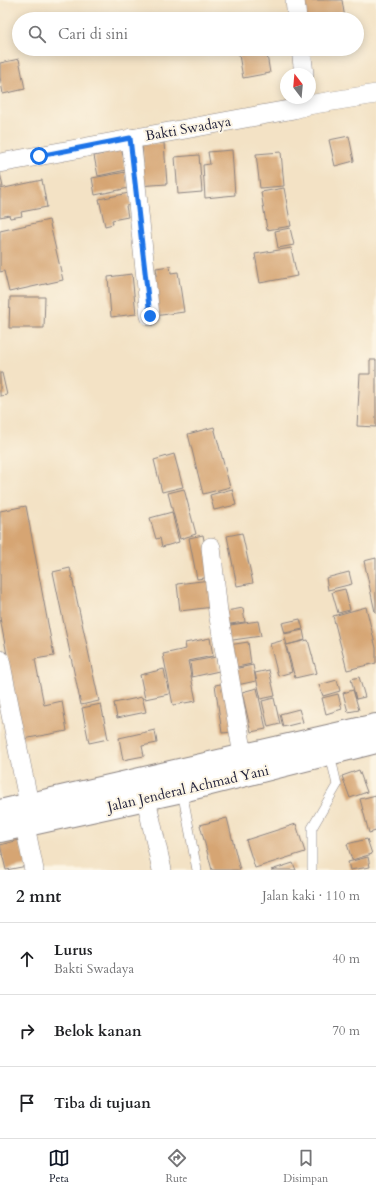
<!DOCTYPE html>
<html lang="id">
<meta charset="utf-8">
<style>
:root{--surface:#fff;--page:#f6f6f6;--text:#202124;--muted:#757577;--line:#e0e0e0;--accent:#111827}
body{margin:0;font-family:Cardo,serif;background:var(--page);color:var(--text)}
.compass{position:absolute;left:280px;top:68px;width:36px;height:36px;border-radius:50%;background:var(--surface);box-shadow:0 2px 10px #0003;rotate:344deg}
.stop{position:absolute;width:12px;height:12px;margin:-9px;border:3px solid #1a73e8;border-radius:50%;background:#fff}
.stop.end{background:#1a73e8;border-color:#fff;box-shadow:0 1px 4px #0008}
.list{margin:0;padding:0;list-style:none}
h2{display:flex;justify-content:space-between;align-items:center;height:52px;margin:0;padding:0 16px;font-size:17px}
h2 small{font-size:13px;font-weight:400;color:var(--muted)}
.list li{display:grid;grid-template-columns:26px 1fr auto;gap:12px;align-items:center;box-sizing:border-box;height:72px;padding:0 16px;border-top:1px solid var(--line)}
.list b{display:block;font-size:15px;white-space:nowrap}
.list p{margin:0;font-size:13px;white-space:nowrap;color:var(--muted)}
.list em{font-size:13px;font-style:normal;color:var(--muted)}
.icon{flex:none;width:22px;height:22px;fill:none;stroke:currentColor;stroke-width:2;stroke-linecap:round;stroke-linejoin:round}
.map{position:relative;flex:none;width:376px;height:870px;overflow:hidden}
.search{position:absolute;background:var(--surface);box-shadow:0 2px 10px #0003;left:12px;right:12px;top:12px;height:44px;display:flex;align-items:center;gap:10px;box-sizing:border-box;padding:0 14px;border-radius:22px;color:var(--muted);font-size:15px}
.sheet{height:268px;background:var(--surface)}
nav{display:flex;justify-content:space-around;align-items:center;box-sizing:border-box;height:56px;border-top:1px solid var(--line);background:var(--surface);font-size:11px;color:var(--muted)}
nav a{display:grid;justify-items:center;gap:2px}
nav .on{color:var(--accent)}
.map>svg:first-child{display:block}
.building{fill:#d6a573}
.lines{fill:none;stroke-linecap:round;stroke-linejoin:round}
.lane-casing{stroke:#8a8280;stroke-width:10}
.street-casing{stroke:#8a8280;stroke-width:20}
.highway-casing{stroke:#8a8280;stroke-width:24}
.lane{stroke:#fff;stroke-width:9}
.street{stroke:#fff;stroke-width:19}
.highway{stroke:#fff;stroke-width:22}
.route{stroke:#1a73e8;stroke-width:5}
.labels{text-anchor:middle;stroke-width:4;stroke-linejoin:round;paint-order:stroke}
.street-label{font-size:14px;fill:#22223b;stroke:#fcf5e5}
</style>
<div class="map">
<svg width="376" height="870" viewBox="0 0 376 870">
<rect width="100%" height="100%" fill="#fcf5e5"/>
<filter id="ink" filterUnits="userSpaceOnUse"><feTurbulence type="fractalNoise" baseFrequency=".025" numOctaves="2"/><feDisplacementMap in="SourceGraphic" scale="8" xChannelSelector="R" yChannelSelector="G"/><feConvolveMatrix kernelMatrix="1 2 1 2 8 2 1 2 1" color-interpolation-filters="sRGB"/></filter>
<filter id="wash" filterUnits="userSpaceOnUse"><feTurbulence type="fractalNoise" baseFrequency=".012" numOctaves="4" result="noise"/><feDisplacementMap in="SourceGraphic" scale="16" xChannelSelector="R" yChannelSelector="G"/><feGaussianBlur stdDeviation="0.9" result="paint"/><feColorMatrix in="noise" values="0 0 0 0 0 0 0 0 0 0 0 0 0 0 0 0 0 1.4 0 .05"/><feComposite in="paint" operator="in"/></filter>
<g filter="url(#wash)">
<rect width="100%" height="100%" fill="#f3e2c5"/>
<g id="blocks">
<!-- building -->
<g class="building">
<polygon points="301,0 342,0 345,19 303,19"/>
<polygon points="238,49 266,49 270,73 243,78"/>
<polygon points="19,59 25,89 3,94 0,77 0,63"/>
<polygon points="349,136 354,161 335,166 329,140"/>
<polygon points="164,143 167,184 137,186 143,163 142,144"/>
<polygon points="121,146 126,170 98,176 94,156 103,154 102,149"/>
<polygon points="232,150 235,195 205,198 203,165 210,164 208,152"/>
<polygon points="281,152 284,186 260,188 256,154"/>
<polygon points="199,155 202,192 178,194 175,157"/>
<polygon points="126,172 129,188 95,195 92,178"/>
<polygon points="0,173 3,187 0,187"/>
<polygon points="42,180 47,207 21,212 22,216 10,218 9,215 0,217 0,189"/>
<polygon points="284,188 291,226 267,230 261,192"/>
<polygon points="129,193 131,205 126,206 128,217 112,220 113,224 105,226 99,199"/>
<polygon points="49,220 63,280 9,292 4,271 0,272 0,231"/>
<polygon points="290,228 294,245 278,248 275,231"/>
<polygon points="291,248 297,276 260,283 255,254"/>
<polygon points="170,266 171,273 178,272 184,312 154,316 148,276 157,275 156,268"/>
<polygon points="132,274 136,314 111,317 108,277"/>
<polygon points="10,297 45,297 44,328 9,328"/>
<polygon points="370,360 376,360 376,427 357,426 360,374 370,374"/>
<polygon points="0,373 2,373 7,395 0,396"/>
<polygon points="214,427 230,487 203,494 188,434"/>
<polygon points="174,454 183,487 162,492 154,460"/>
<polygon points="184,489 196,534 180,539 168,493"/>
<polygon points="232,489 236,505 214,510 210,495"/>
<polygon points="26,506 54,656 35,659 44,705 62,701 67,731 23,739 0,618 0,511"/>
<polygon points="172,512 179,542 162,547 160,538 156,539 150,518"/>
<polygon points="242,533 253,583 237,586 227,536"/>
<polygon points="203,535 211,577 197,579 189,538"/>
<polygon points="376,558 376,612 375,612 364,561"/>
<polygon points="70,568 99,701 81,705 53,572"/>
<polygon points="349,572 352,584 328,590 326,578"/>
<polygon points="210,580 213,607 180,611 177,584"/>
<polygon points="345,589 350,610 338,613 332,592"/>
<polygon points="366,607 376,648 376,663 347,670 333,616"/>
<polygon points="243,608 245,622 223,625 221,612"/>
<polygon points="300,619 303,629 285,633 282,623"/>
<polygon points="258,621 261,636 226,641 223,626"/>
<polygon points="303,630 305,640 287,645 284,634"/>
<polygon points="210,638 213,656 188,661 196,701 173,705 163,654 186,649 185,643"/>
<polygon points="284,640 292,672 278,676 270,644"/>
<polygon points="308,640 317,673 295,678 286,645"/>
<polygon points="248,642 251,664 233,668 229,645"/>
<polygon points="216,657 219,671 192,677 190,662"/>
<polygon points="253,665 256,681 237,685 234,669"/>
<polygon points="164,669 169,694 145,699 140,675"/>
<polygon points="269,670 275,696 261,699 255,673"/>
<polygon points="359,677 365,697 356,699 351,679"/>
<polygon points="337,680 340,691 323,696 319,685"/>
<polygon points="226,683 234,732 222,733 215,685"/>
<polygon points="257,688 266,729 251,732 242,692"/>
<polygon points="353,690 359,710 348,712 343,693"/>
<polygon points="338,694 342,709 326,714 322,698"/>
<polygon points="142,697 146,712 117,718 114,703"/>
<polygon points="274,698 280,724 268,727 262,701"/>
<polygon points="101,704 108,739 89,743 82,708"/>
<polygon points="299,709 303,722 283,727 280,714"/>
<polygon points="155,730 157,743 142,746 144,756 123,760 119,738"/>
<polygon points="359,770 367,792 350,798 342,776"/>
<polygon points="376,795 376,831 369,833 360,799"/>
<polygon points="227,818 240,870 212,870 200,825"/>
<polygon points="296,824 305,852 255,868 246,840"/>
<polygon points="367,839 372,854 352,860 347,844"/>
<polygon points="19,840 27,866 6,870 0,845"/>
<polygon points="368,857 370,867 350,870 348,862"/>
<polygon points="293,863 296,870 271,870"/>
</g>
</g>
</g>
<g filter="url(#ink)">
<use href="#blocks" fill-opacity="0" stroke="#8a8280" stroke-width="1"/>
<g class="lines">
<defs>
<g id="lane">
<polyline points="182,791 197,870"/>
<polyline points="312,870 312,828 337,785 330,754"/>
</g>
<g id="street">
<polyline points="295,0 297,19"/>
<polyline points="301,49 304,74"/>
<polyline points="131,138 150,316"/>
<polyline points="0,163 294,109 308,105 376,94"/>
<polyline points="211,547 218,612 243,755"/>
<polyline points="0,660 29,804"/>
<polyline points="146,799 162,870"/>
<polyline points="25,826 34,870"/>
</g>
<g id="highway">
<polyline points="0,811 376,725"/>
<polyline points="0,831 182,791 376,742"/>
</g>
</defs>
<!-- lane casing -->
<use href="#lane" class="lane-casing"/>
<!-- street casing -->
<use href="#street" class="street-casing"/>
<!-- highway casing -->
<use href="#highway" class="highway-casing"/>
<!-- lane -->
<use href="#lane" class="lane"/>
<!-- street -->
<use href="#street" class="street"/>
<!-- highway -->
<use href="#highway" class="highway"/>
</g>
</g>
<g class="lines" filter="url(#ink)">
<!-- route -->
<polyline class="route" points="39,156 130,138 150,316"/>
</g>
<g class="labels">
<!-- street labels -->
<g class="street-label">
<text transform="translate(188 128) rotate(-10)" y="5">Bakti Swadaya</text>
<text transform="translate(188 788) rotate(-13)" y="5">Jalan Jenderal Achmad Yani</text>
</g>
</g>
</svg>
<svg class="compass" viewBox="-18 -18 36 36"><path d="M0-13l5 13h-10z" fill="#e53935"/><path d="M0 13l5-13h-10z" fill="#757577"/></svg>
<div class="stop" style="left:39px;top:156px"></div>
<div class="stop end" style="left:150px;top:316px"></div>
<div class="search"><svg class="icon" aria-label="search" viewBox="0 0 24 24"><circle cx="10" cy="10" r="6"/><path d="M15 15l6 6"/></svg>Cari di sini</div>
</div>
<section class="sheet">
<h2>2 mnt<small>Jalan kaki · 110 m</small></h2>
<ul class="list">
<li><svg class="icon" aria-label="ahead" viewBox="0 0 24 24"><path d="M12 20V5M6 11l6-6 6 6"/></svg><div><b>Lurus</b><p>Bakti Swadaya</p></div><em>40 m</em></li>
<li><svg class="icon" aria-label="right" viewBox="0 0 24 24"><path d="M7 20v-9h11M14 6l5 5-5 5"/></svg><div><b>Belok kanan</b></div><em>70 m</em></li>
<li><svg class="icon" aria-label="arrive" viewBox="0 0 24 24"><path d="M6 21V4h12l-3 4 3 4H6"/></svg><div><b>Tiba di tujuan</b></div></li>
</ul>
</section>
<nav>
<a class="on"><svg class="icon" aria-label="map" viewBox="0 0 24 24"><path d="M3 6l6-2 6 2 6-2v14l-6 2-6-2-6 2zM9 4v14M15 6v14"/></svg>Peta</a>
<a><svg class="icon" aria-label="directions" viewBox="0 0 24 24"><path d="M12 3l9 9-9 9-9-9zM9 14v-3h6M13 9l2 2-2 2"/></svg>Rute</a>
<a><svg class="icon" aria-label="saved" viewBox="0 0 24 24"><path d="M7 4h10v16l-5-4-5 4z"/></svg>Disimpan</a>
</nav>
